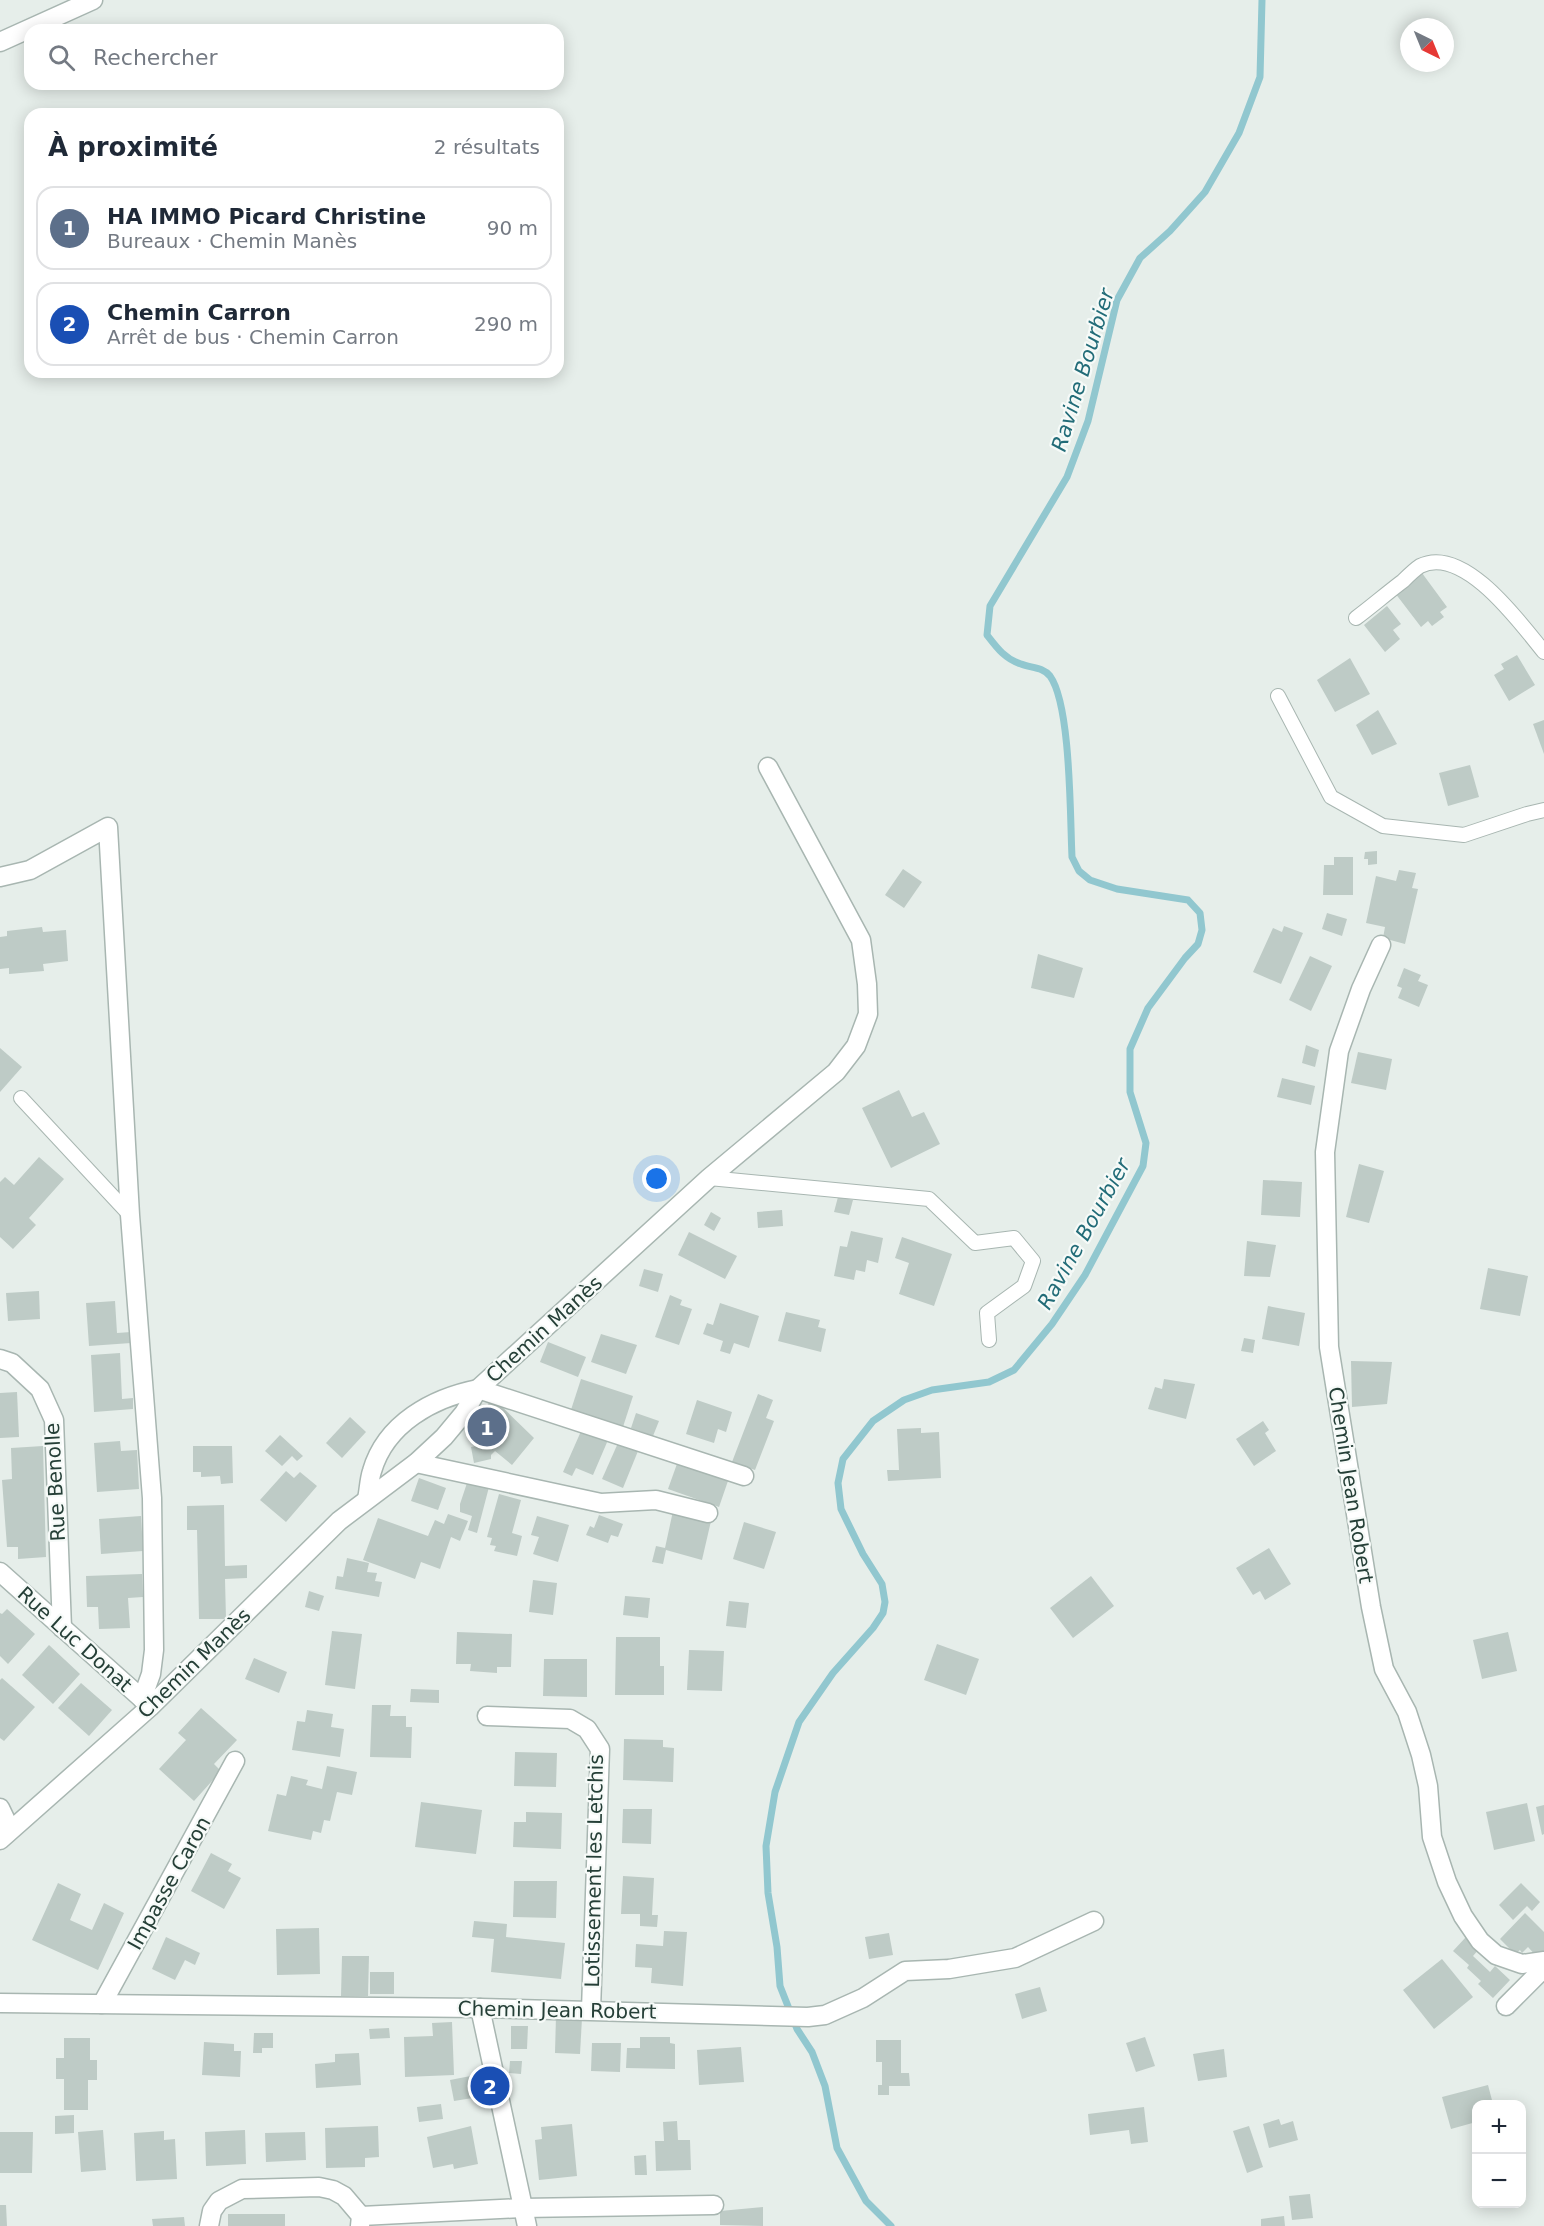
<!DOCTYPE html>
<html lang="fr">
<meta charset="utf-8">
<style>
:root{--surface:#fff;--page:#f6f6f7;--text:#1f2937;--muted:#747a83;--line:#e0e1e3;--accent:#b45309}
body{margin:0;font-family:"DejaVu Sans",sans-serif;background:var(--page);color:var(--text)}
.controls{position:absolute;right:18px;bottom:18px;display:grid;overflow:hidden;border-radius:12px;box-shadow:0 3px 15px #0003}
.controls button{width:54px;height:54px;display:grid;place-items:center;padding:0;border:0;border-bottom:2px solid var(--line);background:var(--surface);color:var(--text);font:30px sans-serif}
.compass{position:absolute;left:1400px;top:18px;width:54px;height:54px;border-radius:50%;background:var(--surface);box-shadow:0 3px 15px #0003;rotate:137deg}
.you{position:absolute;left:657px;top:1179px;width:21px;height:21px;margin:-15px;border:4px solid #fff;border-radius:50%;background:#1a73e8;box-shadow:0 0 0 9px #1a73e833}
.badge{display:grid;place-items:center;width:39px;height:39px;border-radius:50%;background:var(--accent);color:#fff;font-size:20px;font-weight:700}
.pin{position:absolute;translate:-50% -50%;border:3px solid #fff;box-shadow:0 2px 6px #0006}
.list{margin:0;padding:0;list-style:none}
h2{display:flex;justify-content:space-between;align-items:center;height:78px;margin:0;padding:0 24px;font-size:26px}
h2 small{font-size:20px;font-weight:400;color:var(--muted)}
.list li{display:grid;grid-template-columns:39px 1fr auto;gap:18px;align-items:center;box-sizing:border-box;height:84px;margin:0 12px 12px;padding:0 12px;border:2px solid var(--line);border-radius:18px}
.list b{display:block;font-size:22px;white-space:nowrap}
.list p{margin:0;font-size:20px;white-space:nowrap;color:var(--muted)}
.list em{font-size:20px;font-style:normal;color:var(--muted)}
.icon{flex:none;width:33px;height:33px;fill:none;stroke:currentColor;stroke-width:2;stroke-linecap:round;stroke-linejoin:round}
.map{position:relative;flex:none;width:1544px;height:2226px;overflow:hidden}
.search{position:absolute;background:var(--surface);box-shadow:0 3px 15px #0003;left:24px;top:24px;width:540px;height:66px;display:flex;align-items:center;gap:15px;box-sizing:border-box;padding:0 21px;border-radius:18px;color:var(--muted);font-size:22px}
.panel{position:absolute;background:var(--surface);box-shadow:0 3px 15px #0003;left:24px;top:108px;width:540px;height:270px;border-radius:18px}
.map>svg:first-child{display:block}
.lines{fill:none;stroke-linecap:round;stroke-linejoin:round}
.stream{stroke:#91c7cf;stroke-width:7}
.building{fill:#becbc6}
.service-casing{stroke:#a8b6b1;stroke-width:16}
.minor-casing{stroke:#a8b6b1;stroke-width:21}
.service{stroke:#fff;stroke-width:14}
.minor{stroke:#fff;stroke-width:18}
.labels{text-anchor:middle;stroke-width:4.5;stroke-linejoin:round;paint-order:stroke}
.street-label{font-size:20px;fill:#253f37;stroke:#f6faf8}
.water-label{font-size:21px;font-style:italic;fill:#226c78;stroke:#f6faf8}
</style>
<div class="map">
<svg width="1544" height="2226" viewBox="0 0 1544 2226">
<rect width="100%" height="100%" fill="#e6eeea"/>
<g class="lines">
<!-- stream -->
<path class="stream" d="M 891,2226 L 866,2201 L 837,2148 L 825,2086 L 812,2052 L 797,2029 L 780,1986 L 777,1947 L 768,1893 L 766,1846 L 775,1792 L 799,1722 L 833,1673 L 873,1628 L 883,1613 L 885,1602 L 882,1584 L 863,1554 L 841,1509 L 838,1483 L 843,1459 L 873,1421 L 904,1400 L 932,1390 L 989,1382 L 1014,1370 L 1052,1324 L 1085,1275 L 1143,1166 L 1146,1143 L 1130,1092 L 1130,1049 L 1148,1008 L 1185,958 L 1198,944 L 1202,930 L 1200,913 L 1188,900 L 1117,889 L 1090,880 L 1079,871 L 1072,857 C 1070,817 1071,705 1050,676 C 1043,667 1031,668 1021,664 C 1005,659 997,648 987,635 L 990,606 L 1067,477 L 1088,421 L 1117,300 L 1140,258 L 1170,231 L 1205,192 L 1239,133 L 1260,77 L 1262,0"/>
</g>
<!-- building -->
<g class="building">
<polygon points="1422,573 1447,607 1440,612 1444,617 1432,626 1428,621 1421,627 1395,593"/>
<polygon points="1387,606 1401,624 1393,630 1400,639 1385,652 1364,625"/>
<polygon points="1517,655 1535,685 1509,701 1494,675 1504,669 1501,664"/>
<polygon points="1350,658 1370,694 1335,712 1317,680"/>
<polygon points="1378,710 1397,744 1372,755 1356,725"/>
<polygon points="1544,720 1544,754 1533,724"/>
<polygon points="1470,765 1479,797 1448,806 1439,773"/>
<polygon points="1377,851 1377,864 1368,865 1368,859 1364,859 1365,852"/>
<polygon points="1334,857 1353,857 1353,895 1323,895 1324,865 1334,865"/>
<polygon points="903,869 922,882 904,908 885,895"/>
<polygon points="1399,870 1416,873 1412,888 1418,889 1405,944 1383,938 1385,927 1366,923 1376,876 1396,881"/>
<polygon points="1327,913 1347,919 1342,936 1322,929"/>
<polygon points="1284,926 1303,933 1281,984 1253,972 1273,928 1282,932"/>
<polygon points="42,927 43,932 66,930 68,961 43,964 44,971 9,974 9,968 0,969 0,937 7,936 7,931"/>
<polygon points="1038,954 1083,968 1074,998 1031,988"/>
<polygon points="1310,956 1332,966 1311,1011 1289,1000"/>
<polygon points="1404,968 1421,975 1418,981 1428,985 1419,1007 1398,998 1402,988 1397,986"/>
<polygon points="1306,1045 1319,1050 1315,1067 1302,1063"/>
<polygon points="0,1048 22,1067 0,1092"/>
<polygon points="1358,1052 1392,1059 1386,1090 1351,1083"/>
<polygon points="1282,1078 1315,1086 1311,1105 1277,1097"/>
<polygon points="899,1090 912,1117 924,1112 940,1144 891,1168 862,1108"/>
<polygon points="39,1157 64,1179 29,1218 36,1225 13,1249 0,1237 0,1182 5,1177 14,1185"/>
<polygon points="1359,1164 1384,1171 1369,1223 1346,1217"/>
<polygon points="1263,1180 1302,1182 1300,1217 1261,1215"/>
<polygon points="838,1197 853,1200 849,1215 834,1212"/>
<polygon points="782,1210 783,1226 758,1228 757,1212"/>
<polygon points="711,1212 721,1218 714,1231 704,1225"/>
<polygon points="851,1231 883,1238 878,1263 867,1260 865,1272 856,1270 854,1280 834,1276 840,1246 847,1247"/>
<polygon points="689,1232 737,1256 725,1279 678,1255"/>
<polygon points="902,1237 952,1254 934,1306 899,1294 909,1263 895,1258"/>
<polygon points="1247,1241 1276,1245 1270,1277 1244,1276"/>
<polygon points="1488,1268 1528,1276 1520,1316 1480,1309"/>
<polygon points="644,1269 663,1274 658,1292 639,1286"/>
<polygon points="39,1291 40,1319 8,1321 6,1293"/>
<polygon points="670,1295 682,1300 680,1305 692,1309 679,1345 655,1337"/>
<polygon points="115,1301 117,1333 131,1332 131,1343 89,1346 86,1303"/>
<polygon points="720,1303 759,1316 749,1348 734,1343 730,1354 720,1351 723,1341 703,1334 707,1323 713,1325"/>
<polygon points="1268,1306 1305,1313 1299,1346 1262,1339"/>
<polygon points="786,1312 820,1320 818,1327 826,1329 821,1352 778,1341"/>
<polygon points="601,1334 637,1345 626,1374 591,1362"/>
<polygon points="1244,1338 1255,1340 1253,1353 1241,1351"/>
<polygon points="548,1342 586,1357 578,1377 540,1362"/>
<polygon points="120,1353 122,1399 133,1398 133,1409 94,1412 91,1355"/>
<polygon points="1351,1361 1392,1362 1387,1404 1352,1407"/>
<polygon points="581,1379 633,1396 621,1433 569,1416"/>
<polygon points="1164,1379 1195,1384 1186,1419 1148,1409 1155,1387 1162,1389"/>
<polygon points="17,1392 19,1437 0,1438 0,1393"/>
<polygon points="758,1394 773,1400 766,1418 774,1421 755,1470 732,1462"/>
<polygon points="493,1398 534,1438 512,1465 495,1451 491,1455 491,1459 474,1463 471,1447 487,1444 468,1429"/>
<polygon points="697,1400 732,1412 726,1432 718,1429 714,1443 686,1434"/>
<polygon points="636,1413 659,1421 653,1436 631,1428"/>
<polygon points="350,1417 366,1432 342,1458 326,1443"/>
<polygon points="1263,1421 1269,1430 1265,1433 1276,1451 1254,1466 1236,1439"/>
<polygon points="921,1428 921,1433 939,1432 941,1478 888,1481 887,1470 899,1470 897,1429"/>
<polygon points="582,1429 608,1440 593,1475 576,1468 572,1476 563,1472"/>
<polygon points="280,1435 303,1456 297,1461 292,1456 282,1466 265,1451"/>
<polygon points="120,1441 121,1451 137,1450 139,1489 97,1492 94,1443"/>
<polygon points="618,1443 638,1451 623,1488 602,1479"/>
<polygon points="43,1446 46,1557 18,1559 18,1547 7,1547 2,1480 12,1479 11,1448"/>
<polygon points="193,1446 232,1446 233,1483 221,1484 220,1476 201,1477 201,1472 193,1472"/>
<polygon points="678,1461 729,1478 719,1507 668,1489"/>
<polygon points="286,1471 294,1478 300,1472 317,1486 286,1522 260,1500"/>
<polygon points="419,1478 446,1488 438,1510 411,1501"/>
<polygon points="468,1480 489,1487 477,1533 468,1530 472,1516 460,1512 460,1504"/>
<polygon points="499,1494 521,1500 512,1533 522,1536 517,1556 494,1551 496,1546 490,1545 492,1538 487,1537"/>
<polygon points="224,1505 225,1566 247,1565 247,1578 225,1579 226,1619 199,1619 197,1530 187,1530 187,1506"/>
<polygon points="673,1511 711,1521 702,1560 666,1550 663,1564 652,1562 656,1546 665,1548"/>
<polygon points="448,1514 468,1521 460,1541 451,1537 440,1569 421,1562 415,1579 363,1560 378,1518 428,1536 435,1520 444,1524"/>
<polygon points="599,1515 623,1524 618,1537 611,1535 608,1543 586,1535 590,1526 594,1528"/>
<polygon points="141,1516 143,1551 101,1554 99,1519"/>
<polygon points="537,1516 569,1525 558,1562 533,1554 539,1537 531,1535"/>
<polygon points="744,1522 776,1532 764,1569 733,1559"/>
<polygon points="1269,1548 1291,1584 1265,1600 1260,1591 1253,1595 1236,1568"/>
<polygon points="347,1558 369,1563 367,1572 377,1573 375,1581 382,1582 379,1597 335,1589 337,1576 343,1577"/>
<polygon points="142,1574 143,1597 128,1598 130,1628 99,1629 98,1607 87,1607 86,1576"/>
<polygon points="1091,1576 1114,1606 1073,1638 1050,1608"/>
<polygon points="533,1580 557,1583 553,1615 529,1612"/>
<polygon points="309,1591 324,1596 319,1611 305,1607"/>
<polygon points="625,1596 650,1598 648,1618 623,1615"/>
<polygon points="729,1601 749,1603 746,1628 726,1626"/>
<polygon points="7,1609 35,1634 8,1664 0,1656 0,1613 2,1614"/>
<polygon points="332,1631 362,1634 355,1689 325,1685"/>
<polygon points="457,1632 512,1634 511,1667 497,1667 497,1673 470,1671 471,1664 456,1664"/>
<polygon points="1508,1632 1517,1671 1482,1679 1473,1640"/>
<polygon points="616,1637 660,1637 660,1666 664,1666 664,1695 615,1695"/>
<polygon points="937,1644 979,1659 966,1695 924,1680"/>
<polygon points="49,1645 80,1674 53,1704 22,1675"/>
<polygon points="689,1650 724,1651 722,1691 687,1690"/>
<polygon points="254,1658 287,1672 279,1693 245,1679"/>
<polygon points="544,1659 587,1659 587,1697 543,1696"/>
<polygon points="2,1678 35,1707 4,1741 0,1738 0,1680"/>
<polygon points="81,1683 112,1710 89,1736 58,1708"/>
<polygon points="411,1689 439,1690 439,1703 410,1702"/>
<polygon points="372,1705 391,1705 390,1716 406,1716 406,1727 412,1727 411,1758 370,1757"/>
<polygon points="201,1708 237,1740 214,1764 221,1771 194,1801 159,1769 186,1740 178,1733"/>
<polygon points="307,1710 333,1714 331,1727 344,1729 340,1757 292,1750 297,1721 305,1722"/>
<polygon points="624,1739 663,1740 663,1747 674,1748 673,1782 623,1780"/>
<polygon points="515,1752 557,1753 556,1787 514,1786"/>
<polygon points="327,1766 357,1772 352,1795 337,1792 330,1821 324,1820 321,1833 313,1831 311,1840 268,1831 277,1794 286,1796 291,1776 308,1780 306,1785 322,1789"/>
<polygon points="421,1802 482,1810 476,1854 415,1847"/>
<polygon points="1527,1803 1535,1841 1494,1850 1486,1812"/>
<polygon points="1544,1805 1544,1834 1542,1835 1536,1807"/>
<polygon points="623,1809 652,1809 651,1844 622,1843"/>
<polygon points="526,1812 562,1813 561,1849 513,1847 514,1822 526,1822"/>
<polygon points="211,1853 232,1864 228,1871 241,1878 224,1909 191,1891"/>
<polygon points="623,1876 654,1878 652,1915 658,1915 657,1927 640,1926 640,1914 621,1914"/>
<polygon points="514,1881 557,1881 556,1918 513,1917"/>
<polygon points="58,1883 81,1894 70,1920 92,1930 104,1903 124,1913 98,1970 32,1940"/>
<polygon points="1521,1883 1540,1902 1532,1911 1527,1906 1513,1920 1499,1905"/>
<polygon points="1525,1913 1544,1932 1544,1952 1538,1958 1528,1947 1522,1953 1520,1950 1515,1954 1500,1939"/>
<polygon points="474,1921 507,1924 506,1937 565,1943 561,1979 491,1972 494,1939 472,1937"/>
<polygon points="319,1928 320,1974 277,1975 276,1929"/>
<polygon points="664,1931 687,1932 683,1986 651,1983 652,1968 635,1967 636,1944 663,1946"/>
<polygon points="889,1933 893,1955 869,1959 865,1937"/>
<polygon points="166,1937 200,1953 195,1965 185,1960 175,1980 152,1969"/>
<polygon points="1466,1937 1479,1949 1473,1956 1490,1972 1495,1966 1510,1980 1493,1998 1478,1984 1481,1981 1467,1968 1469,1965 1453,1951"/>
<polygon points="342,1956 369,1956 368,1996 341,1996"/>
<polygon points="1442,1959 1473,1997 1434,2029 1403,1990"/>
<rect x="370" y="1972" width="24" height="22"/>
<polygon points="1040,1987 1047,2011 1022,2019 1015,1994"/>
<polygon points="556,2016 582,2018 580,2054 555,2053"/>
<polygon points="452,2022 454,2075 405,2077 404,2037 433,2036 432,2023"/>
<polygon points="511,2026 528,2026 527,2049 511,2049"/>
<polygon points="389,2028 390,2038 370,2039 369,2029"/>
<polygon points="254,2033 273,2033 273,2048 262,2048 262,2053 253,2053"/>
<polygon points="640,2037 670,2037 670,2043 675,2044 675,2069 626,2068 627,2048 640,2048"/>
<polygon points="1145,2037 1155,2066 1136,2072 1126,2043"/>
<polygon points="64,2038 90,2038 90,2060 97,2060 97,2080 88,2080 88,2110 64,2110 64,2079 56,2079 56,2058 64,2058"/>
<polygon points="876,2040 901,2040 901,2073 909,2073 910,2086 889,2086 889,2095 878,2095 878,2085 882,2085 882,2062 876,2062"/>
<polygon points="204,2042 234,2044 234,2051 241,2051 240,2077 202,2075"/>
<polygon points="592,2043 621,2043 620,2072 591,2071"/>
<polygon points="741,2047 744,2082 699,2085 697,2050"/>
<polygon points="1224,2049 1227,2077 1198,2081 1193,2054"/>
<polygon points="359,2053 361,2085 316,2088 315,2064 335,2062 335,2054"/>
<polygon points="510,2061 522,2061 521,2074 509,2073"/>
<polygon points="481,2074 485,2096 454,2101 450,2080"/>
<polygon points="1488,2085 1493,2104 1476,2104 1476,2122 1451,2129 1442,2097"/>
<polygon points="441,2104 443,2119 419,2122 417,2107"/>
<polygon points="1144,2107 1148,2142 1131,2144 1129,2130 1090,2135 1088,2114"/>
<polygon points="74,2115 74,2133 55,2134 55,2116"/>
<polygon points="1279,2119 1281,2125 1293,2121 1298,2140 1269,2148 1263,2124"/>
<polygon points="677,2121 678,2140 690,2140 691,2170 656,2171 655,2141 664,2141 663,2122"/>
<polygon points="572,2124 577,2176 539,2180 535,2140 542,2139 541,2127"/>
<polygon points="378,2126 379,2157 365,2158 365,2167 326,2168 325,2128"/>
<polygon points="471,2126 478,2164 454,2169 453,2164 433,2168 427,2137"/>
<polygon points="1249,2126 1263,2167 1247,2173 1233,2131"/>
<polygon points="103,2130 106,2170 81,2172 78,2132"/>
<polygon points="245,2130 246,2164 206,2166 205,2132"/>
<polygon points="164,2131 164,2140 175,2139 177,2179 136,2181 134,2133"/>
<polygon points="0,2132 33,2132 32,2173 0,2173"/>
<polygon points="305,2132 306,2160 266,2162 265,2133"/>
<polygon points="646,2155 647,2175 635,2175 634,2156"/>
<polygon points="1310,2194 1313,2218 1292,2220 1289,2196"/>
<polygon points="0,2205 6,2205 7,2226 0,2226"/>
<polygon points="763,2207 763,2226 720,2225 720,2211"/>
<rect x="228" y="2214" width="57" height="12"/>
<polygon points="1284,2216 1285,2226 1261,2226 1261,2219"/>
<polygon points="184,2217 185,2226 153,2226 152,2219"/>
</g>
<g class="lines">
<defs>
<g id="service">
<path d="M 1356,618 C 1372,606 1387,593 1403,581 C 1408,576 1414,570 1420,566 C 1464,544 1521,624 1544,652"/>
<polyline points="1278,696 1331,797 1383,826 1464,835 1527,814 1544,810"/>
<polyline points="21,1098 130,1215"/>
<polyline points="709,1178 929,1199 975,1243 1014,1238 1033,1261 1024,1286 987,1313 989,1340"/>
</g>
<g id="minor">
<polyline points="0,42 93,0"/>
<polyline points="0,877 30,870 108,827 130,1215 152,1498 154,1650 151,1674 142,1699"/>
<polyline points="1381,945 1361,989 1339,1051 1325,1152 1329,1347 1371,1607 1384,1669 1407,1712 1421,1755 1428,1786 1432,1837 1447,1882 1463,1916 1480,1941 1496,1955 1522,1964 1544,1961"/>
<polyline points="0,1359 12,1363 40,1389 54,1420 62,1628"/>
<polyline points="416,1463 601,1503 656,1500 708,1513"/>
<path d="M 367,1499 C 369,1490 369,1480 372,1471 C 386,1423 433,1398 478,1389 L 744,1476"/>
<polyline points="0,1572 149,1705"/>
<polyline points="487,1716 570,1719 587,1729 600,1749 591,2010"/>
<polyline points="0,1808 10,1829"/>
<polyline points="0,1840 150,1707 339,1521 416,1463 444,1437 464,1413 478,1389 709,1178 836,1072 856,1046 868,1014 867,984 861,940 768,767"/>
<polyline points="0,2003 480,2008 808,2017 825,2015 863,1998 905,1971 949,1969 1015,1958 1094,1921"/>
<polyline points="102,2004 235,1761"/>
<polyline points="1506,2006 1544,1968"/>
<polyline points="480,2008 527,2226"/>
<polyline points="361,2216 522,2208 714,2205"/>
<polyline points="209,2226 212,2211 219,2201 242,2189 319,2187 333,2190 344,2196 361,2216 360,2226"/>
</g>
</defs>
<!-- service casing -->
<use href="#service" class="service-casing"/>
<!-- minor casing -->
<use href="#minor" class="minor-casing"/>
<!-- service -->
<use href="#service" class="service"/>
<!-- minor -->
<use href="#minor" class="minor"/>
</g>
<g class="labels">
<!-- street labels -->
<g class="street-label">
<text transform="translate(544 1329) rotate(-42)" y="7">Chemin Manès</text>
<text transform="translate(55 1482) rotate(-93)" y="7">Rue Benolle</text>
<text transform="translate(1351 1485) rotate(81)" y="7">Chemin Jean Robert</text>
<text transform="translate(75 1639) rotate(42)" y="7">Rue Luc Donat</text>
<text transform="translate(194 1663) rotate(-44)" y="7">Chemin Manès</text>
<text transform="translate(594 1871) rotate(-89)" y="7">Lotissement les Letchis</text>
<text transform="translate(169 1883) rotate(-61)" y="7">Impasse Caron</text>
<text transform="translate(557 2010) rotate(1)" y="7">Chemin Jean Robert</text>
</g>
<!-- water labels -->
<g class="water-label">
<text transform="translate(1083 370) rotate(-73)" y="7">Ravine Bourbier</text>
<text transform="translate(1084 1234) rotate(-61)" y="7">Ravine Bourbier</text>
</g>
</g>
</svg>
<div class="controls">
<button>+</button>
<button>−</button>
</div>
<svg class="compass" viewBox="-18 -18 36 36"><path d="M0-13l5 13h-10z" fill="#e53935"/><path d="M0 13l5-13h-10z" fill="#747a83"/></svg>
<div class="you"></div>
<div class="pin badge" style="left:487px;top:1427px;background:#5c6f8a">1</div>
<div class="pin badge" style="left:490px;top:2086px;background:#1a4fb4">2</div>
<div class="search"><svg class="icon" aria-label="search" viewBox="0 0 24 24"><circle cx="10" cy="10" r="6"/><path d="M15 15l6 6"/></svg>Rechercher</div>
<section class="panel">
<h2>À proximité<small>2 résultats</small></h2>
<ul class="list">
<li><span class="badge" style="background:#5c6f8a">1</span><div><b>HA IMMO Picard Christine</b><p>Bureaux · Chemin Manès</p></div><em>90 m</em></li>
<li><span class="badge" style="background:#1a4fb4">2</span><div><b>Chemin Carron</b><p>Arrêt de bus · Chemin Carron</p></div><em>290 m</em></li>
</ul>
</section>
</div>
